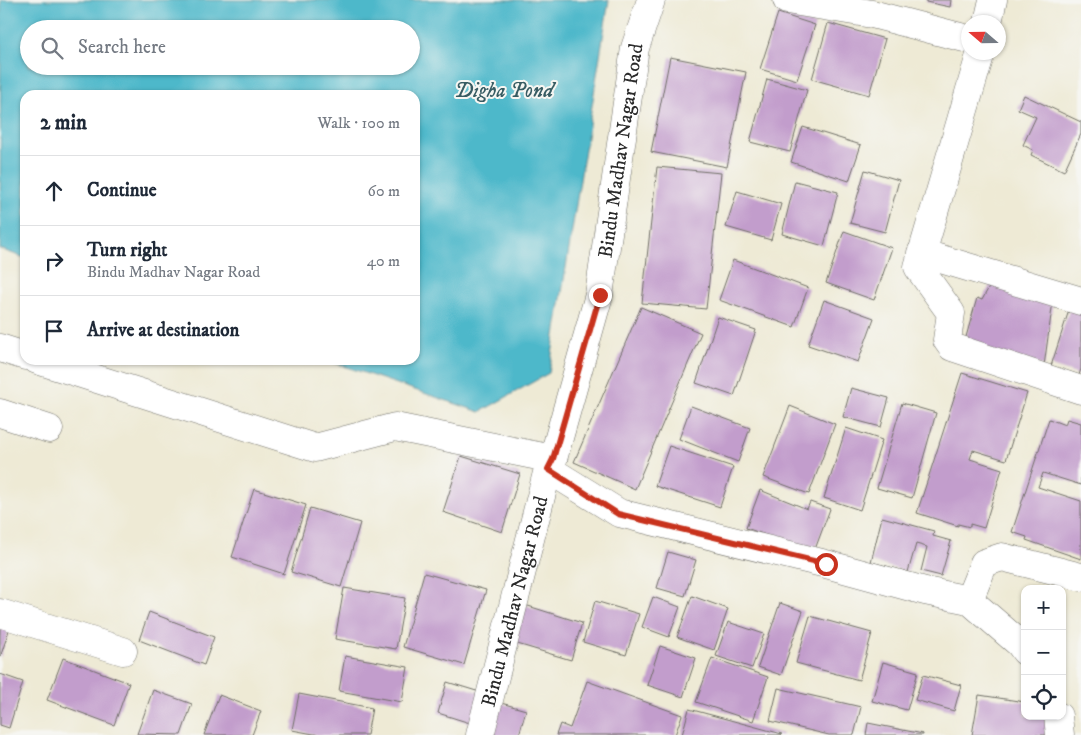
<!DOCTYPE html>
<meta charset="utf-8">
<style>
:root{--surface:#fff;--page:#f2f2f3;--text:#1f2937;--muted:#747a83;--line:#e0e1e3}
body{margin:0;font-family:"IM FELL DW Pica",serif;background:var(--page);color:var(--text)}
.controls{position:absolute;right:15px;bottom:15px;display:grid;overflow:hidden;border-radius:10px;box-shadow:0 1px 4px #0004}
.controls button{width:45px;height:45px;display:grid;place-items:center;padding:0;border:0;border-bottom:1px solid var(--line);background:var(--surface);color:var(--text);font:25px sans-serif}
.compass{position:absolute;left:961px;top:15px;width:45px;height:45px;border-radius:50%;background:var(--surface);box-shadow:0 1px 4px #0004;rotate:290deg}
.stop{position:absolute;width:15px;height:15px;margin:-11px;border:4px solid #c8321e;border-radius:50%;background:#fff}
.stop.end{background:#c8321e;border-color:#fff;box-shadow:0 1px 5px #0008}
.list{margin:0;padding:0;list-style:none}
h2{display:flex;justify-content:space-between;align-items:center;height:65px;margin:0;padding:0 20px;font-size:21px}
h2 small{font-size:16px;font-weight:400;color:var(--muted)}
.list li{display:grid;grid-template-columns:32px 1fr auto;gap:15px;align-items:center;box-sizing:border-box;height:70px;padding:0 20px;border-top:1px solid var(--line)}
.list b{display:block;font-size:19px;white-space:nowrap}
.list p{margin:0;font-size:16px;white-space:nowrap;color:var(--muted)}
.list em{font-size:16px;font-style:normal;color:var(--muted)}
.icon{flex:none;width:28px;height:28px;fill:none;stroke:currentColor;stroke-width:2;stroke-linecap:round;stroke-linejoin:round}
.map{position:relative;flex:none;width:1081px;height:735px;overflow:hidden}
.search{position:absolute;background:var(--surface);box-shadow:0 1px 4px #0004;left:20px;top:20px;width:400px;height:55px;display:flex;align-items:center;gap:12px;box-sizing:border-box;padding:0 18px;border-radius:28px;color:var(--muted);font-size:19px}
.panel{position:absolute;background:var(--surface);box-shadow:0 1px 4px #0004;left:20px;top:90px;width:400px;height:275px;border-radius:15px}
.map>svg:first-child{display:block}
.water{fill:#4db8ca;stroke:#3c727a;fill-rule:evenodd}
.building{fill:#c29dcc}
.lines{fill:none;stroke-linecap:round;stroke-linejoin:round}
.minor-casing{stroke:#6f6e66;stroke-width:29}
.minor{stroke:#fff;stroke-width:28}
.route{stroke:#c8321e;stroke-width:6}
.labels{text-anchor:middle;stroke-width:4;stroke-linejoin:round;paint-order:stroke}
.street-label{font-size:20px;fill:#2b2b2b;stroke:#f6f6f2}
.water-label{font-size:21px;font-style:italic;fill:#375c63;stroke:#f6f6f2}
</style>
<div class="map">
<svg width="1081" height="735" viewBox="0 0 1081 735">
<rect width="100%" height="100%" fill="#f6f6f2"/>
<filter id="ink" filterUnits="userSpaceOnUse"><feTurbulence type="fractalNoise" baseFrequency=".02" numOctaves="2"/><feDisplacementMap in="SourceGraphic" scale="10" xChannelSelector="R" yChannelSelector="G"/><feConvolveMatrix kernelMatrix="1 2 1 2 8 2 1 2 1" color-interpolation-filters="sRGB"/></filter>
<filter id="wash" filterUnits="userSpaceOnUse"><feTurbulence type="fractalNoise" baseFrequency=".0096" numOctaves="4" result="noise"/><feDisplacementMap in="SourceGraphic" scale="20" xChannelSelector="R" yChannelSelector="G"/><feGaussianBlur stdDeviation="1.12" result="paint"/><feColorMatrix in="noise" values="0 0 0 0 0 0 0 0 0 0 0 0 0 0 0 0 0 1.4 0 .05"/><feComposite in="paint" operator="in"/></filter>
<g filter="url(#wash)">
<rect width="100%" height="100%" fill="#eeead5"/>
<!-- water -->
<path class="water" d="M 1,0 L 609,0 L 549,373 L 480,412 L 326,360 L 415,360 L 415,95 L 25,95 L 25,258 L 0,249 ZM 29,29 L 411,29 L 411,66 L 29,66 Z"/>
<g id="blocks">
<!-- building -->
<g class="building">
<polygon points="926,0 951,0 950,7 926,2"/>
<polygon points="778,13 815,25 797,80 760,69"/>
<polygon points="828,23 885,39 869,95 812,79"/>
<polygon points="670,57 746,72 727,167 651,152"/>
<polygon points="767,79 807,90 790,152 750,142"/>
<polygon points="1024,95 1081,122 1081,134 1064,171 1031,155 1033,150 1023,145 1036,117 1018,109"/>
<polygon points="803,127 861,145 849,181 791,162"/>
<polygon points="657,167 721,173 706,309 642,303"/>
<polygon points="865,170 899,180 885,232 850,223"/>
<polygon points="795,181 838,192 824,246 782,234"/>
<polygon points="737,191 781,204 771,240 726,227"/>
<polygon points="844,231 892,248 874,300 826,283"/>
<polygon points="733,260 808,288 794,327 719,300"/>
<polygon points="993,280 1053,301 1044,366 964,344 977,298 982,300"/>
<polygon points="824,300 874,318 858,362 808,345"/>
<polygon points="1071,304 1081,307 1081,369 1079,375 1051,366"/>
<polygon points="641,307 701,333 635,489 574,462"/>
<polygon points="718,317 756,330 734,396 696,383"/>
<polygon points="962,373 1027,393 1006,460 973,450 970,459 1002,469 984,528 970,524 970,527 958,524 958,526 917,513"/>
<polygon points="851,388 889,398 881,427 843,417"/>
<polygon points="902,403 936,413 912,498 877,488"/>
<polygon points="691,406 750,428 738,462 679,439"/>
<polygon points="790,406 835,424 809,494 763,477"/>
<polygon points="1049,419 1065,425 1067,419 1081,423 1081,485 1043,473 1038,487 1081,501 1081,559 1026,540 1027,537 1012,532"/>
<polygon points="846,428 882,440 860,510 824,498"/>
<polygon points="669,446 733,467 720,507 655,486"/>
<polygon points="461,456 520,474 502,532 443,512"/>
<polygon points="254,489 306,505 284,574 232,557"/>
<polygon points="760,490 807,509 810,502 830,509 814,552 746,528"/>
<polygon points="310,508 360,523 341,587 291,572"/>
<polygon points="882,517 934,531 933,536 951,541 941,576 921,571 927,547 916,544 908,572 871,562"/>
<polygon points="668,552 696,560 685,596 657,588"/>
<polygon points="424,573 486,590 464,665 403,647"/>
<polygon points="344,588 405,598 396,649 335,639"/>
<polygon points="692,596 728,609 714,650 677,637"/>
<polygon points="653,597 680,607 669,637 642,627"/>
<polygon points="595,601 639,614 626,655 583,642"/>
<polygon points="780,603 803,611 781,675 758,667"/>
<polygon points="525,605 582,623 571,660 514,643"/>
<polygon points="149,612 214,637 204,665 139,640"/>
<polygon points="810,616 872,633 859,680 796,663"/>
<polygon points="0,620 11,624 0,658"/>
<polygon points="728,622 764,634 752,668 716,656"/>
<polygon points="660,646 696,658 683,697 647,685"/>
<polygon points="345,656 408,667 402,702 339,691"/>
<polygon points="63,658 129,683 114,725 47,700"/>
<polygon points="712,658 768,677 753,721 696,702"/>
<polygon points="883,662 918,672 907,710 872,701"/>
<polygon points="0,674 23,682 9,728 0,725"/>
<polygon points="923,675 961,685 954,711 915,700"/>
<polygon points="587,681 682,715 675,735 556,735 560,724 570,728"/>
<polygon points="447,682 483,693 473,724 438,713"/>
<polygon points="778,688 861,707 854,735 829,735 770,721"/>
<polygon points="153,690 192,704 181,735 137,734"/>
<polygon points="299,694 372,708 367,735 319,735 292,730"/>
<polygon points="219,695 261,711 252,735 204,735"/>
<polygon points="979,695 1025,702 1025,716 1054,716 1052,735 972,735"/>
<polygon points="501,703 526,710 519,735 492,735"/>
<polygon points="689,709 782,734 782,735 682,735"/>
<polygon points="868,723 923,734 923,735 866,735"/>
</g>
</g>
</g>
<g filter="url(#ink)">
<use href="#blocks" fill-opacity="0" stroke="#6f6e66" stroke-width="1"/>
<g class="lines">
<defs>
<g id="minor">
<polyline points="787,0 872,14 968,39"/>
<polyline points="988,22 993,0"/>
<polyline points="981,52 918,267 951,313 947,340 952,347 1081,390"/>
<polyline points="921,253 1081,301"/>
<polyline points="0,348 25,356"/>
<polyline points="37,360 315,448 395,427 553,459"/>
<polyline points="0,413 49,429"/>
<polyline points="548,469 619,513 826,564 925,591 969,600 1020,644 1025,651"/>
<polyline points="969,600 984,563 1002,557 1081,577"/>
<polyline points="0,613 123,651"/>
<polyline points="1058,716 1060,735"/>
<path id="s1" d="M 480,735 L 548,469 L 553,459 L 599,295 L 635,48 L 651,0"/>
</g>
</defs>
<!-- minor casing -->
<use href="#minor" class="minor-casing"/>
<!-- minor -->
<use href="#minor" class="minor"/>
</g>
</g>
<g class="lines" filter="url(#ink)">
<!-- route -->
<polyline class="route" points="600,295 553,459 548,469 618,514 826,564"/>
</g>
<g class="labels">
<!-- street labels -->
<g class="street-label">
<text dy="7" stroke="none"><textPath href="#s1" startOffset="602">Bindu Madhav Nagar Road</textPath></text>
<text dy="7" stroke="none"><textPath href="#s1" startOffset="138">Bindu Madhav Nagar Road</textPath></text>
</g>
<!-- water labels -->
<g class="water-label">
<text x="504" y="97">Digha Pond</text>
</g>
</g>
</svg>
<div class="controls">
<button>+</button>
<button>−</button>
<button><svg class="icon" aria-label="locate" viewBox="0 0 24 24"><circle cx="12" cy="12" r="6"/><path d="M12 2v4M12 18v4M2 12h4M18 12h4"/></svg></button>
</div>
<svg class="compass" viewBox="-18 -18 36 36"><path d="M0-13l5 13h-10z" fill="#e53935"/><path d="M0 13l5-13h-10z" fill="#747a83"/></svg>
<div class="stop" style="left:826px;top:564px"></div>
<div class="stop end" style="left:600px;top:295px"></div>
<div class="search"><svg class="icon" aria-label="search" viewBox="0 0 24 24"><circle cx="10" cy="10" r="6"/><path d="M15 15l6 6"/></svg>Search here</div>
<section class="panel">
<h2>2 min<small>Walk · 100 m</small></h2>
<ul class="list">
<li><svg class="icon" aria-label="ahead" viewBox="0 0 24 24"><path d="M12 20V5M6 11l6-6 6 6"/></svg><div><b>Continue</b></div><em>60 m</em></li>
<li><svg class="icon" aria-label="right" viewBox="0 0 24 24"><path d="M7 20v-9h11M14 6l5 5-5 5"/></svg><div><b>Turn right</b><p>Bindu Madhav Nagar Road</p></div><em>40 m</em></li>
<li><svg class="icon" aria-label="arrive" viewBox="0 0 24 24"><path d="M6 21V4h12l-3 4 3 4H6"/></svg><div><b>Arrive at destination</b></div></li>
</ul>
</section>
</div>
